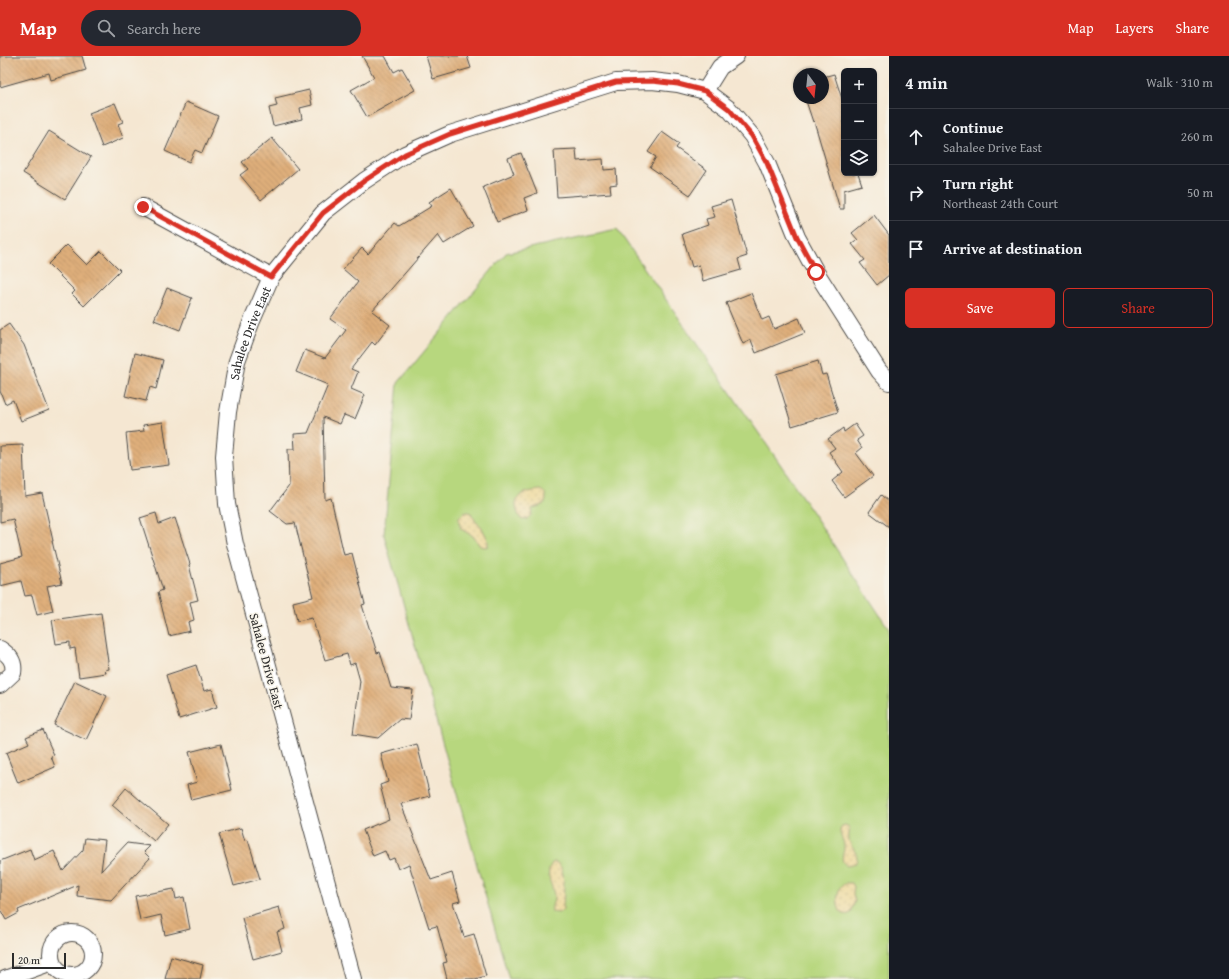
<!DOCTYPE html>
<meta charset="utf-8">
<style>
:root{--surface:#171b24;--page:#242831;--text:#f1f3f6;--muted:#9ea1a6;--line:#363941;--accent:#d93025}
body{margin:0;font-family:"Gentium Book Plus",serif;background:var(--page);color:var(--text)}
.controls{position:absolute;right:12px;top:12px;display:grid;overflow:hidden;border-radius:6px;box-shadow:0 1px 3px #0004}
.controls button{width:36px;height:36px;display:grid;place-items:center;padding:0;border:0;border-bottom:1px solid var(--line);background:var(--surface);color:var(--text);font:20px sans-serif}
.compass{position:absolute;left:793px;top:12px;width:36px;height:36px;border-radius:50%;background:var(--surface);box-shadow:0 1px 3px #0004;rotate:165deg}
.scale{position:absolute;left:12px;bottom:10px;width:54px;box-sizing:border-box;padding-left:4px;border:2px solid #2b2b2b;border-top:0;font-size:11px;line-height:14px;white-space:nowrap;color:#2b2b2b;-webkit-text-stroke:3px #f7f3e8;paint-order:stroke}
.stop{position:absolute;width:12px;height:12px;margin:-9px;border:3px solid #d93025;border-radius:50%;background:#fff}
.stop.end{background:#d93025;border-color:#fff;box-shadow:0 1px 4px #0008}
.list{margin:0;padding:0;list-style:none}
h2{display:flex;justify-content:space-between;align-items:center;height:52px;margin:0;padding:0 16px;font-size:17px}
h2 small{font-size:13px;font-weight:400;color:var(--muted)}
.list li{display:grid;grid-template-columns:26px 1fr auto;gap:12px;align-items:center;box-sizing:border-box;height:56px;padding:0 16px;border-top:1px solid var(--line)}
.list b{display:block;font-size:15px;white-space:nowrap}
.list p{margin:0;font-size:13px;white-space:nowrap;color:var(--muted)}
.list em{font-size:13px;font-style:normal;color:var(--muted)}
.actions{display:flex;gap:8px;padding:12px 16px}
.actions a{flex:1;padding:9px 0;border:1px solid var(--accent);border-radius:6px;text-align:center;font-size:14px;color:var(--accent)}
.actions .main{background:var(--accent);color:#fff}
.icon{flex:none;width:22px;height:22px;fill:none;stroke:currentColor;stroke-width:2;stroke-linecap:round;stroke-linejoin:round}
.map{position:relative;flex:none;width:889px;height:923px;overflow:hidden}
header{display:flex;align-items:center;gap:24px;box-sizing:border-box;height:56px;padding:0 20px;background:var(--accent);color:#fff}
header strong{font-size:19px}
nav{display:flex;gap:22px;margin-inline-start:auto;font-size:14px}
.search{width:280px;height:36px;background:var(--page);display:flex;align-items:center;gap:10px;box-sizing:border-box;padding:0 14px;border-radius:22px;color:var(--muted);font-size:15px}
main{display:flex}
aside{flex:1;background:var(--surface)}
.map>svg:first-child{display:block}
.green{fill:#b7d77e;stroke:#718154}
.sand{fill:url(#sand-dots);stroke:#8c8264}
.building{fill:url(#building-back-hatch)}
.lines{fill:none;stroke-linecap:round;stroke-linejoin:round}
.minor-casing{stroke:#494744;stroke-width:18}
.minor{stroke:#fff;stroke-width:16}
.route{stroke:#d93025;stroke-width:5}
.labels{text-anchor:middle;stroke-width:3;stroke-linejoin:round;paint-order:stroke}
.street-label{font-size:13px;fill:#2b2b2b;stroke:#f7f3e8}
</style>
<header>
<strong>Map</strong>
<div class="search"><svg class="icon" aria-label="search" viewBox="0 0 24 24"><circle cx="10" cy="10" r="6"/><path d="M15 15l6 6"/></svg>Search here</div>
<nav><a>Map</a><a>Layers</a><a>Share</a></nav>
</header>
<main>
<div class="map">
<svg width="889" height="923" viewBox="0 0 889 923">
<defs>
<pattern id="sand-dots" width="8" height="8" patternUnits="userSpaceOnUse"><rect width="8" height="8" fill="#eeda9e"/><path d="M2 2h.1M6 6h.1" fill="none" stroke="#cb8" stroke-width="1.8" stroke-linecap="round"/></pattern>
<pattern id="building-back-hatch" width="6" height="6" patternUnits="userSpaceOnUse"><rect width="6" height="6" fill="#dfaf7b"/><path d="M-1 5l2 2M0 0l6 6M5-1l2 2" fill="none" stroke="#b58f65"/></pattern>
</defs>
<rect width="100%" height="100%" fill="#f7f3e8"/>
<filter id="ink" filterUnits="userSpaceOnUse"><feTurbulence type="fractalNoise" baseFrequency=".025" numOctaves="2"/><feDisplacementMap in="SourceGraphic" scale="8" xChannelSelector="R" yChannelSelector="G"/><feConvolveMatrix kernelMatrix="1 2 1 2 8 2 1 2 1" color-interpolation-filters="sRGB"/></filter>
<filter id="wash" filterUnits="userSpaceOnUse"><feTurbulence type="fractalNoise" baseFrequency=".012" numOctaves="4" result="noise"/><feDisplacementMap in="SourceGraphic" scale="16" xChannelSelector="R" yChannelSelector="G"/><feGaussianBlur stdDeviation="0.9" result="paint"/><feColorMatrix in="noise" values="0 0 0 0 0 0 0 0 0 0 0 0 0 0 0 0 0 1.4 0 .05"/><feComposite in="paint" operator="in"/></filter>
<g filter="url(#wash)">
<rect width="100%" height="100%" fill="#f5e7d2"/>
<!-- green -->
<polygon class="green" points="617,173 785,415 889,573 889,923 509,923 384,479 398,327 506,197"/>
<!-- sand -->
<g class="sand">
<path d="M 540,434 C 544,436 546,437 546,442 C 546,451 538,449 532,453 L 531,459 L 527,463 L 523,464 L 520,462 C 509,440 522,436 540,434 Z"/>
<polygon points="468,456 471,457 476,466 481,470 488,484 488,490 485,491 480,490 473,480 461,473 459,466 459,461 464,457"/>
<path d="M 845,769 L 849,771 C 850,776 848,780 849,784 C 851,793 861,798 855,808 L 847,810 C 838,804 845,797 844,789 C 843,781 837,778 842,770 Z"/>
<path d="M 555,806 C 568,810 563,842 563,853 L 559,857 L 552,856 C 551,850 553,848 554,843 C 555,830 543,821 552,807 Z"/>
<path d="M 846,827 L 851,827 L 854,830 L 853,838 L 855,845 L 851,857 C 836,865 835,837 841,830 C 842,829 845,828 846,827 Z"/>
</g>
<g id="blocks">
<!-- building -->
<g class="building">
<polygon points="0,0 82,0 86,14 51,24 49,17 0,31"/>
<polygon points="362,0 385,0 394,16 402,12 415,34 367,61 351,34 374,21"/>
<polygon points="426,0 467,0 471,12 433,23"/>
<polygon points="834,18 844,49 844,117 858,117 862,129 844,134 844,153 840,153 814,65 813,66 805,42 823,42 823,21"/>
<polygon points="309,34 312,49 300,52 302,63 273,70 269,52 277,50 275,42"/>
<polygon points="186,46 218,60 202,97 195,94 189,106 165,95"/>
<polygon points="115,47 123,66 118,68 123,82 102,91 89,57"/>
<polygon points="49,75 91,101 65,143 23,117"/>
<polygon points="662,76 679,88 676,92 707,114 690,139 650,111 656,101 648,96"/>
<polygon points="272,82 298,113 261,144 240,119 248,113 242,106"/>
<polygon points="576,93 577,105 603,103 604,114 616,113 617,128 610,129 611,137 557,141 554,94"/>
<polygon points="521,97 537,137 524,142 528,154 497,166 483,131 514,118 508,102"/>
<polygon points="451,132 473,170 444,188 438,179 372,255 390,269 375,289 372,286 351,313 358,316 351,333 365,339 355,363 344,359 340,368 323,361 325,444 331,442 344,499 352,497 365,548 362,549 377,597 380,596 391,632 413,634 409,664 400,663 378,682 353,678 360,625 355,607 350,609 347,598 325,604 312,562 297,565 293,546 313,541 295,467 287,468 270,455 289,430 288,393 295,393 294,378 308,377 328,329 296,316 305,294 325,302 346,274 330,263 358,226 343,213 362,192 368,198 395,167 399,170 432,150 429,146"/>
<polygon points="731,144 747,200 738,203 741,214 703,225 699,209 692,211 682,178 708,169 706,163 715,161 711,150"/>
<polygon points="874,159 889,179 889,219 877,229 860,207 865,204 852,188 858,184 852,177"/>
<polygon points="67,189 87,209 101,195 120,214 84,250 72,238 75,235 48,208"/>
<polygon points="167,232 192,242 180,274 154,264"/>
<polygon points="751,237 762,264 769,261 774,273 799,262 805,277 756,297 751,284 743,288 726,247"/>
<polygon points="9,268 24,289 49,354 21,365 13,344 5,348 0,335 0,274"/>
<polygon points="135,297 163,304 156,333 150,331 146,345 125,340"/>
<polygon points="818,305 822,319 826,318 838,356 792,370 776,318"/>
<polygon points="163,366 169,409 130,414 126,377 144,375 143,369"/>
<polygon points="855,368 863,380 857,384 862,392 856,397 873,420 844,441 832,425 843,416 829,396 835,392 828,383 843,372 844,376"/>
<polygon points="23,389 25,440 42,437 53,485 52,485 62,527 47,530 53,555 37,559 32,539 25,540 21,525 0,530 0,507 22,501 13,463 0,466 0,390"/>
<polygon points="881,439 889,446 889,471 869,456"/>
<polygon points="156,457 159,468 175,462 190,508 189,509 198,544 190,546 194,564 188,566 190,575 169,580 158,536 163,534 140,462"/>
<polygon points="101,557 109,613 105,614 106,617 79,621 75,592 70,593 70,586 56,588 52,564"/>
<polygon points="196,609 204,635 212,633 217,651 179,663 166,619"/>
<polygon points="75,625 107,640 86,684 54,669"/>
<polygon points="43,674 54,699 51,700 55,711 18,727 6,697 29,687 26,681"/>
<polygon points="221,688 232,734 191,744 187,729 197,726 189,696"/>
<polygon points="417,688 430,740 401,748 431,824 452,817 460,845 453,847 464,881 474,878 486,920 475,923 447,923 443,907 447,906 437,870 429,872 409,808 398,813 394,802 389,804 385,795 373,800 363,774 389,763 380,729 388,726 381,698"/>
<polygon points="126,732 168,768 154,785 112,749"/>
<polygon points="241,772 245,785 248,784 260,823 234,830 219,778"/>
<polygon points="85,782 105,784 101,815 127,787 150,790 144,796 150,802 111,844 77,840 78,829 18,854 19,857 6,864 0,853 0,805 30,793 34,804 54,795 63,815 83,794"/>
<polygon points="174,833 176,843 184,841 190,873 165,879 161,859 140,864 135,840"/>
<polygon points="279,851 285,873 277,876 282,895 253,903 242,862"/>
<polygon points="171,900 203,909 200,923 165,923"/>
</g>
</g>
</g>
<g filter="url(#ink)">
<use href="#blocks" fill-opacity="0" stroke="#494744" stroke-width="1"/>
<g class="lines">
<defs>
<g id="minor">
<polyline points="705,35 720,11 736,0"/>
<polyline points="143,151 271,221"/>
<path d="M 0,593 C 9,599 15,605 13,617 L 0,629"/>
<circle cx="72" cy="898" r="21"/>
<polyline points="5,923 52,906"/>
<path id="s1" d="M 353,923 L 235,488 L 227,448 L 224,400 L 228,356 L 237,305 L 251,267 L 271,221 L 323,157 L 364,125 L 405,98 L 450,78 L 616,26 L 652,25 L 678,28 L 705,35 L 729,53 L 752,80 L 767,107 L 797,181 L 816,216 L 879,315 L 889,326"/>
</g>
</defs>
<!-- minor casing -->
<use href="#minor" class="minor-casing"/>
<!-- minor -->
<use href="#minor" class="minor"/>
</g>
</g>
<g class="lines" filter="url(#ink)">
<!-- route -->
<polyline class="route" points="143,151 271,221 323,157 364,125 405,98 450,78 616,26 652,25 678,28 705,35 729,53 752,80 767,107 797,181 816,216"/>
</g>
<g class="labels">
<!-- street labels -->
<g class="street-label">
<text dy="5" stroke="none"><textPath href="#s1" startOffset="666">Sahalee Drive East</textPath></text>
<text transform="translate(267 605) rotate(75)" y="5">Sahalee Drive East</text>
</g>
</g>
</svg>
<div class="controls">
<button>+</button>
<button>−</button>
<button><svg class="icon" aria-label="layers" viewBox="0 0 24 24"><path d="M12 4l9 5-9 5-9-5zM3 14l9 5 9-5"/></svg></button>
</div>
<svg class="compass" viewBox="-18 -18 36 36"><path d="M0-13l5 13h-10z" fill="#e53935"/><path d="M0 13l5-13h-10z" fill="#9ea1a6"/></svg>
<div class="scale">20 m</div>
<div class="stop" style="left:816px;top:216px"></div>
<div class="stop end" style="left:143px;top:151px"></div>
</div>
<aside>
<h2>4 min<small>Walk · 310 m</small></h2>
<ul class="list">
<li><svg class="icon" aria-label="ahead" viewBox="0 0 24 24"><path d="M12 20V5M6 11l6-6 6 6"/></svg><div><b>Continue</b><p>Sahalee Drive East</p></div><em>260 m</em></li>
<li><svg class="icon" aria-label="right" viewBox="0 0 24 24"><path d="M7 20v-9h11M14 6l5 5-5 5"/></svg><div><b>Turn right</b><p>Northeast 24th Court</p></div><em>50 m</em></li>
<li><svg class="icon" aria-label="arrive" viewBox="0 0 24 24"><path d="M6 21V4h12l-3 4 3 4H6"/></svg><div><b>Arrive at destination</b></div></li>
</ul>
<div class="actions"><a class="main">Save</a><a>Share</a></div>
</aside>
</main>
